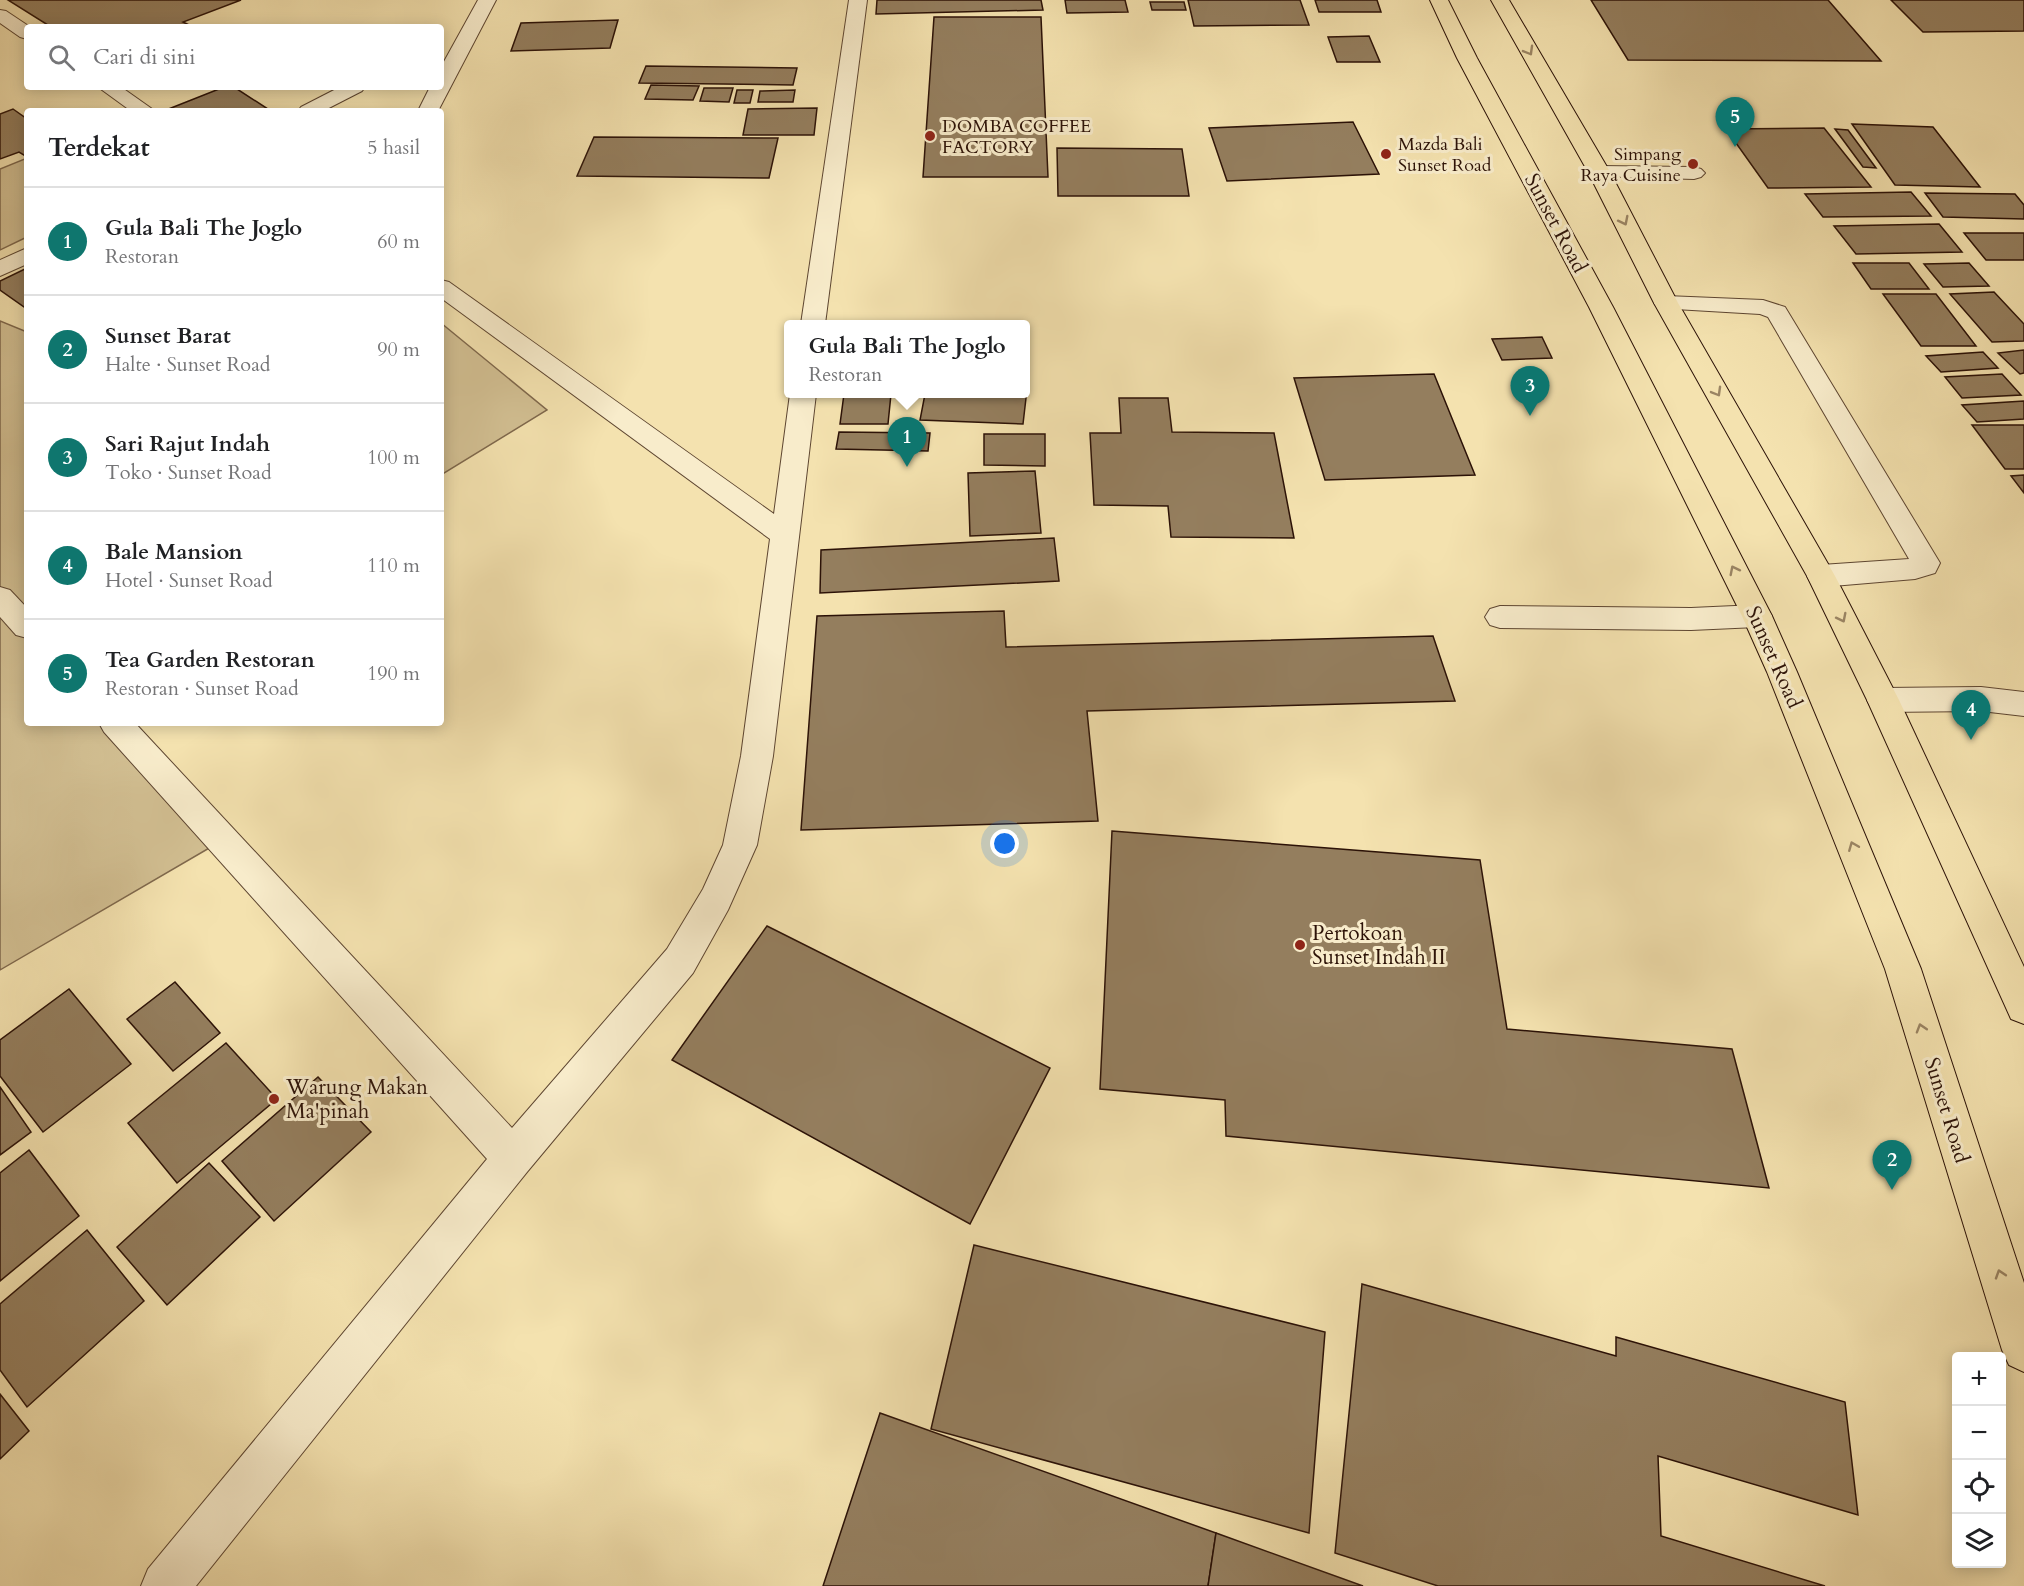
<!DOCTYPE html>
<html lang="id">
<meta charset="utf-8">
<style>
:root{--surface:#fff;--page:#f2f2f2;--text:#202124;--muted:#757577;--line:#e0e0e0;--accent:#0f766e}
body{margin:0;font-family:Cardo,serif;background:var(--page);color:var(--text)}
.controls{position:absolute;right:18px;bottom:18px;display:grid;overflow:hidden;border-radius:6px;box-shadow:0 3px 15px #0003}
.controls button{width:54px;height:54px;display:grid;place-items:center;padding:0;border:0;border-bottom:2px solid var(--line);background:var(--surface);color:var(--text);font:30px sans-serif}
.you{position:absolute;left:1005px;top:844px;width:21px;height:21px;margin:-15px;border:4px solid #fff;border-radius:50%;background:#1a73e8;box-shadow:0 0 0 9px #1a73e833}
.badge{display:grid;place-items:center;width:39px;height:39px;border-radius:50%;background:var(--accent);color:#fff;font-size:20px;font-weight:700}
.pin{position:absolute;translate:-50% -50px;filter:drop-shadow(0 2px 3px #0008)}
.pin::after{content:'';position:absolute;top:32px;width:21px;height:18px;background:inherit;clip-path:polygon(0 0,100% 0,50% 100%)}
.popup{position:absolute;left:784px;top:320px;width:246px;height:78px;box-sizing:border-box;display:grid;place-content:center;border-radius:6px;background:var(--surface);filter:drop-shadow(0 2px 4px #0005);font-size:20px;white-space:nowrap;color:var(--muted)}
.popup b{font-size:22px;color:var(--text)}
.popup::after{content:'';position:absolute;left:50%;top:100%;margin-left:-12px;border:12px solid transparent;border-top-color:var(--surface)}
.list{margin:0;padding:0;list-style:none}
h2{display:flex;justify-content:space-between;align-items:center;height:78px;margin:0;padding:0 24px;font-size:26px}
h2 small{font-size:20px;font-weight:400;color:var(--muted)}
.list li{display:grid;grid-template-columns:39px 1fr auto;gap:18px;align-items:center;box-sizing:border-box;height:108px;padding:0 24px;border-top:2px solid var(--line)}
.list b{display:block;font-size:22px;white-space:nowrap}
.list p{margin:0;font-size:20px;white-space:nowrap;color:var(--muted)}
.list em{font-size:20px;font-style:normal;color:var(--muted)}
.icon{flex:none;width:33px;height:33px;fill:none;stroke:currentColor;stroke-width:2;stroke-linecap:round;stroke-linejoin:round}
.map{position:relative;flex:none;width:2024px;height:1586px;overflow:hidden}
.search{position:absolute;background:var(--surface);box-shadow:0 3px 15px #0003;left:24px;top:24px;width:420px;height:66px;display:flex;align-items:center;gap:15px;box-sizing:border-box;padding:0 21px;border-radius:6px;color:var(--muted);font-size:22px}
.panel{position:absolute;background:var(--surface);box-shadow:0 3px 15px #0003;left:24px;top:108px;width:420px;height:618px;border-radius:6px}
.map>svg:first-child{display:block}
.green{fill:#d2bf92;stroke:#7f684c;stroke-width:1.5}
.building{fill:#947e5e;stroke:#2c1207;stroke-width:1.5}
.lines{fill:none;stroke-linecap:round;stroke-linejoin:round}
.minor-casing{stroke:#5e4631;stroke-width:2}
.highway-casing{stroke:#2c1207;stroke-width:2}
.minor{fill:#f8eccb;fill-rule:evenodd}
.highway{fill:#f4e2af;fill-rule:evenodd}
.oneway{stroke:#9a8463}
.poi-dot{fill:#8f2418;stroke:#f8eccb;stroke-width:2}
.labels{text-anchor:middle;stroke-width:6;stroke-linejoin:round;paint-order:stroke}
.far-poi-label{font-size:18px;fill:#2c1207;stroke:#f8eccb;text-anchor:start}
.street-label{font-size:21px;fill:#2c1207;stroke:#f8eccb}
.poi-label{font-size:21px;fill:#2c1207;stroke:#f8eccb;text-anchor:start}
</style>
<div class="map">
<svg width="2024" height="1586" viewBox="0 0 2024 1586">
<rect width="100%" height="100%" fill="#f4e2af"/>
<filter id="stains"><feTurbulence type="fractalNoise" baseFrequency=".00333" numOctaves="4"/><feColorMatrix values="0 0 0 0 .2 0 0 0 0 .09 0 0 0 0 .02 0 0 0 .5 -.17"/></filter>
<radialGradient id="worn" r=".72"><stop offset=".6" stop-color="#630" stop-opacity="0"/><stop offset="1" stop-color="#630" stop-opacity=".3"/></radialGradient>
<!-- green -->
<g class="green">
<polygon points="27,158 27,237 0,250 0,169"/>
<polygon points="0,321 27,332 27,723 111,723 223,840 0,970"/>
<polygon points="441,323 547,410 441,475"/>
</g>
<!-- building -->
<g class="building">
<polygon points="8,0 241,0 183,22 187,24 179,27 51,27"/>
<polygon points="877,0 1041,0 1043,10 876,14"/>
<polygon points="1065,0 1125,0 1128,12 1067,13"/>
<polygon points="1188,0 1300,0 1309,25 1194,26"/>
<polygon points="1315,0 1377,0 1381,12 1319,12"/>
<polygon points="1591,0 1828,0 1881,61 1628,60"/>
<polygon points="1891,0 2024,0 2024,31 1923,32"/>
<polygon points="1150,2 1184,2 1186,10 1152,10"/>
<polygon points="934,17 1041,17 1048,177 923,177"/>
<polygon points="618,20 610,48 511,51 521,23"/>
<polygon points="1369,36 1380,62 1337,62 1328,37"/>
<polygon points="646,66 797,68 793,85 639,83"/>
<polygon points="651,85 699,86 693,100 645,99"/>
<polygon points="224,87 234,87 271,111 166,110"/>
<polygon points="704,88 733,88 729,102 700,101"/>
<polygon points="737,90 753,90 750,103 734,103"/>
<polygon points="795,90 793,102 758,102 760,91"/>
<polygon points="817,108 814,135 743,135 748,109"/>
<polygon points="13,109 27,119 27,157 19,152 0,159 0,114"/>
<polygon points="1353,122 1379,174 1227,181 1209,128"/>
<polygon points="1852,124 1933,127 1980,187 1895,185"/>
<polygon points="1824,128 1871,187 1768,188 1726,129"/>
<polygon points="1835,129 1848,130 1876,168 1863,167"/>
<polygon points="594,137 778,138 769,178 577,176"/>
<polygon points="1057,148 1182,149 1189,196 1058,196"/>
<polygon points="1911,192 1931,216 1823,217 1805,194"/>
<polygon points="1925,193 2015,194 2024,205 2024,219 1943,217"/>
<polygon points="1939,224 1962,252 1856,254 1834,226"/>
<polygon points="1964,233 2024,233 2024,260 1986,260"/>
<polygon points="1853,263 1909,263 1929,289 1871,289"/>
<polygon points="1969,263 1989,286 1943,287 1924,264"/>
<polygon points="27,268 27,309 0,290 0,281"/>
<polygon points="1994,292 2024,324 2024,341 1992,342 1950,294"/>
<polygon points="1883,294 1936,294 1976,346 1921,346"/>
<polygon points="1542,337 1552,358 1502,360 1492,339"/>
<polygon points="2024,350 2024,373 2020,374 1998,353"/>
<polygon points="1983,352 1998,368 1941,372 1926,356"/>
<polygon points="1026,372 1029,372 1023,424 920,420 925,394 1026,394"/>
<polygon points="1434,374 1475,475 1325,480 1294,378"/>
<polygon points="2002,374 2021,395 1962,398 1945,377"/>
<polygon points="844,394 891,394 888,424 840,424"/>
<polygon points="1119,398 1168,398 1172,432 1274,433 1294,538 1171,537 1168,506 1094,505 1090,433 1121,433"/>
<polygon points="2024,401 2024,419 1977,422 1962,405"/>
<polygon points="1972,425 2024,425 2024,469 2005,469"/>
<polygon points="839,432 930,433 928,451 836,449"/>
<polygon points="984,434 1045,434 1045,466 984,465"/>
<polygon points="1035,471 1041,533 970,536 968,473"/>
<polygon points="2024,475 2024,493 2011,476"/>
<polygon points="1054,538 1059,581 820,593 821,550"/>
<polygon points="1004,611 1006,647 1433,636 1455,701 1087,711 1098,821 801,830 817,616"/>
<polygon points="1112,831 1480,860 1507,1029 1732,1049 1769,1188 1226,1136 1225,1100 1100,1089"/>
<polygon points="767,926 1050,1068 970,1224 672,1060"/>
<polygon points="175,982 220,1033 173,1071 127,1019"/>
<polygon points="69,989 131,1064 43,1132 0,1076 0,1040"/>
<polygon points="226,1043 277,1099 177,1183 128,1123"/>
<polygon points="318,1077 371,1132 274,1221 222,1161"/>
<polygon points="0,1087 31,1132 0,1155"/>
<polygon points="29,1150 79,1216 0,1281 0,1173"/>
<polygon points="209,1163 260,1217 167,1305 117,1247"/>
<polygon points="87,1230 144,1301 27,1407 0,1370 0,1304"/>
<polygon points="974,1245 1325,1332 1309,1533 931,1429"/>
<polygon points="1362,1284 1616,1356 1616,1337 1845,1402 1858,1515 1658,1456 1661,1536 1825,1586 1438,1586 1335,1553"/>
<polygon points="0,1394 29,1431 0,1459"/>
<polygon points="880,1413 1216,1533 1208,1586 823,1586"/>
<polygon points="1216,1533 1363,1586 1208,1586"/>
</g>
<g class="lines">
<defs>
<g id="minor">
<polygon points="478,0 496,0 438,111 418,111 430,87 441,87 441,67"/>
<polygon points="849,0 867,0 825,324 801,324"/>
<polygon points="0,10 6,11 30,27 27,27 27,39 20,37 0,23"/>
<polygon points="98,87 121,87 155,111 131,111"/>
<polygon points="340,87 365,87 362,91 323,111 298,111 301,107"/>
<polygon points="1599,166 1694,167 1701,169 1705,173 1701,177 1694,179 1592,176 1588,172 1592,168"/>
<polygon points="27,248 27,264 0,276 0,260"/>
<polygon points="441,280 449,282 774,514 790,394 816,394 773,756 757,845 728,910 693,973 527,1172 196,1586 141,1586 148,1569 487,1159 104,732 99,723 135,723 512,1128 667,949 703,889 723,845 741,756 770,539 441,298"/>
<polygon points="1666,296 1763,300 1785,307 1940,563 1935,573 1915,579 1821,587 1811,583 1807,576 1811,569 1821,565 1909,559 1768,317 1760,314 1658,308 1654,303 1658,298"/>
<polygon points="0,587 10,590 27,608 27,638 16,635 0,617"/>
<polygon points="1757,605 1767,608 1772,616 1767,624 1757,627 1691,630 1500,628 1490,625 1485,617 1490,609 1500,606 1691,608"/>
<polygon points="1981,687 2024,692 2024,716 1981,711 1883,712 1872,709 1867,700 1872,691 1883,688"/>
</g>
<g id="highway">
<polygon points="1430,0 1448,0 1477,58 1613,307 1772,616 1797,672 1921,969 2024,1283 2024,1372 2009,1365 2002,1350 1885,969 1767,672 1742,616 1589,307 1457,58"/>
<polygon points="1491,0 1509,0 1610,172 1678,303 1835,576 1899,700 2024,967 2024,1024 2011,1019 1867,700 1807,576 1654,303 1588,172"/>
</g>
</defs>
<!-- minor casing -->
<use href="#minor" class="minor-casing"/>
<!-- highway casing -->
<use href="#highway" class="highway-casing"/>
<!-- minor -->
<use href="#minor" class="minor"/>
<!-- highway -->
<use href="#highway" class="highway"/>
</g>
<!-- one-way arrows -->
<defs><path id="oneway-chevron" d="M-2-3.5L2.5 0L-2 3.5" fill="none" stroke-width="1.6" stroke-linecap="round" stroke-linejoin="round" transform="scale(1.5)"/></defs>
<g class="oneway">
<use href="#oneway-chevron" transform="translate(1529 51) rotate(60)"/>
<use href="#oneway-chevron" transform="translate(1624 221) rotate(63)"/>
<use href="#oneway-chevron" transform="translate(1717 392) rotate(60)"/>
<use href="#oneway-chevron" transform="translate(1734 570) rotate(-117)"/>
<use href="#oneway-chevron" transform="translate(1842 618) rotate(63)"/>
<use href="#oneway-chevron" transform="translate(1853 846) rotate(-112)"/>
<use href="#oneway-chevron" transform="translate(1921 1028) rotate(-107)"/>
<use href="#oneway-chevron" transform="translate(2000 1274) rotate(-108)"/>
</g>
<!-- markers -->
<g class="poi-dot">
<circle cx="930" cy="136" r="6"/>
<circle cx="1386" cy="154" r="6"/>
<circle cx="1693" cy="164" r="6"/>
<circle cx="1300" cy="945" r="6"/>
<circle cx="274" cy="1099" r="6"/>
</g>
<g class="labels">
<!-- far-poi labels -->
<g class="far-poi-label">
<text x="942" y="132">DOMBA COFFEE<tspan x="942" dy="21">FACTORY</tspan></text>
<text x="1398" y="150">Mazda Bali<tspan x="1398" dy="21">Sunset Road</tspan></text>
<text x="1681" y="160" text-anchor="end">Simpang<tspan x="1681" dy="21">Raya Cuisine</tspan></text>
</g>
<!-- street labels -->
<g class="street-label">
<text transform="translate(1556 223) rotate(62)" y="7">Sunset Road</text>
<text transform="translate(1774 657) rotate(66)" y="7">Sunset Road</text>
<text transform="translate(1947 1110) rotate(73)" y="7">Sunset Road</text>
</g>
<!-- poi labels -->
<g class="poi-label">
<text x="1312" y="940">Pertokoan<tspan x="1312" dy="24">Sunset Indah II</tspan></text>
<text x="286" y="1094">Warung Makan<tspan x="286" dy="24">Ma'pinah</tspan></text>
</g>
</g>
<rect width="100%" height="100%" filter="url(#stains)"/>
<rect width="100%" height="100%" fill="url(#worn)"/>
</svg>
<div class="controls">
<button>+</button>
<button>−</button>
<button><svg class="icon" aria-label="locate" viewBox="0 0 24 24"><circle cx="12" cy="12" r="6"/><path d="M12 2v4M12 18v4M2 12h4M18 12h4"/></svg></button>
<button><svg class="icon" aria-label="layers" viewBox="0 0 24 24"><path d="M12 4l9 5-9 5-9-5zM3 14l9 5 9-5"/></svg></button>
</div>
<div class="you"></div>
<div class="pin badge" style="left:907px;top:467px">1</div>
<div class="popup"><b>Gula Bali The Joglo</b>Restoran</div>
<div class="pin badge" style="left:1892px;top:1190px">2</div>
<div class="pin badge" style="left:1530px;top:416px">3</div>
<div class="pin badge" style="left:1971px;top:740px">4</div>
<div class="pin badge" style="left:1735px;top:147px">5</div>
<div class="search"><svg class="icon" aria-label="search" viewBox="0 0 24 24"><circle cx="10" cy="10" r="6"/><path d="M15 15l6 6"/></svg>Cari di sini</div>
<section class="panel">
<h2>Terdekat<small>5 hasil</small></h2>
<ul class="list">
<li><span class="badge">1</span><div><b>Gula Bali The Joglo</b><p>Restoran</p></div><em>60 m</em></li>
<li><span class="badge">2</span><div><b>Sunset Barat</b><p>Halte · Sunset Road</p></div><em>90 m</em></li>
<li><span class="badge">3</span><div><b>Sari Rajut Indah</b><p>Toko · Sunset Road</p></div><em>100 m</em></li>
<li><span class="badge">4</span><div><b>Bale Mansion</b><p>Hotel · Sunset Road</p></div><em>110 m</em></li>
<li><span class="badge">5</span><div><b>Tea Garden Restoran</b><p>Restoran · Sunset Road</p></div><em>190 m</em></li>
</ul>
</section>
</div>
